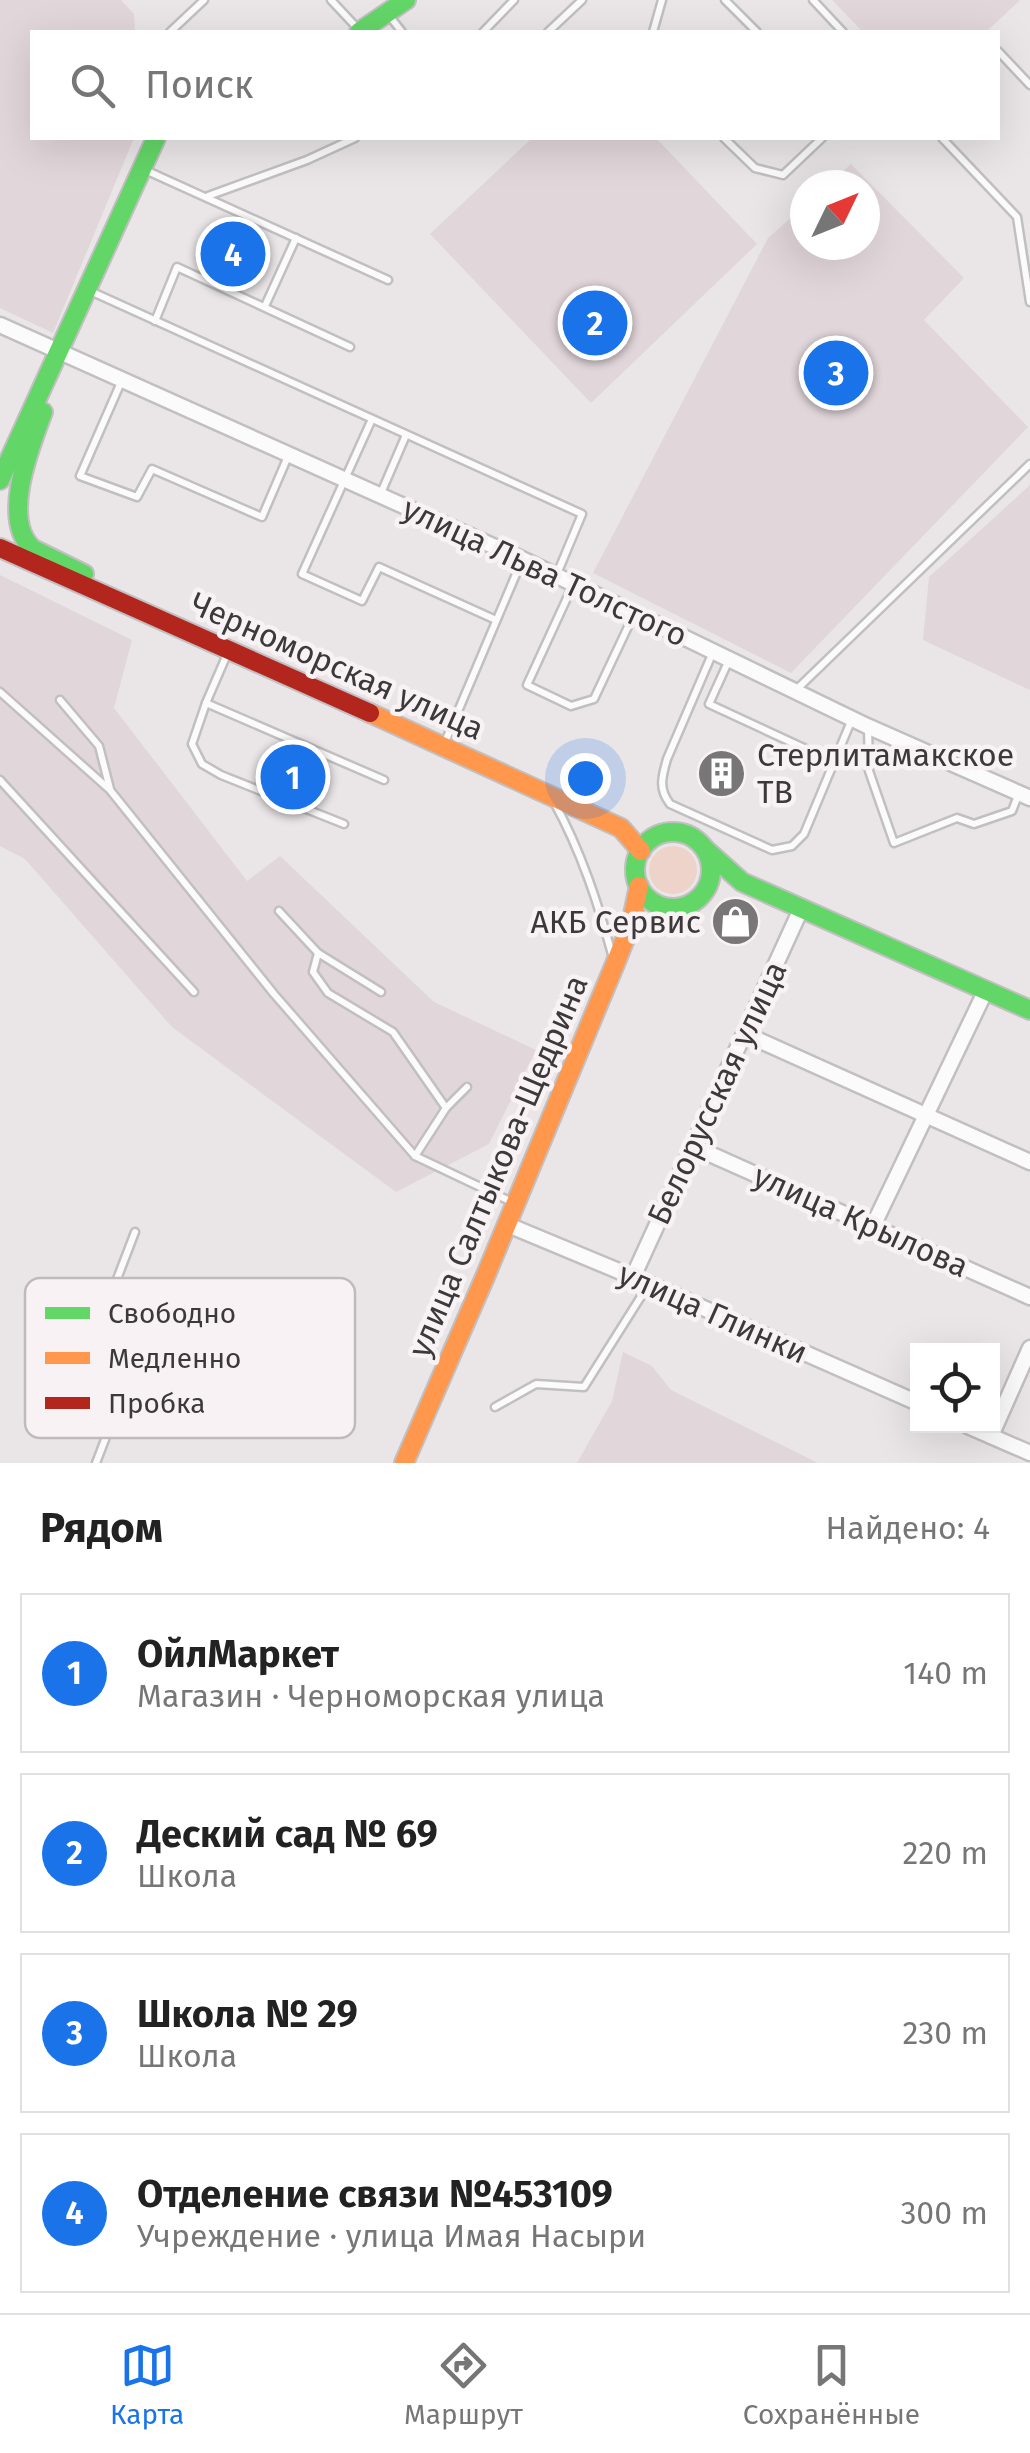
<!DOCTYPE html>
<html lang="ru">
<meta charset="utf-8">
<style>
:root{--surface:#fff;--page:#f6f6f6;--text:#222;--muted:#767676;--line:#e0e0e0;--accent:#1a73e8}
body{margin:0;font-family:"Fira Sans",sans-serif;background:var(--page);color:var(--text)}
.controls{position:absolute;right:30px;bottom:30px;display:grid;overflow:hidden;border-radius:0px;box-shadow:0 10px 40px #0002}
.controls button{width:90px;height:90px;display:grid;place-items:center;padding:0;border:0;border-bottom:2px solid var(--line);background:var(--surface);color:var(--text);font:50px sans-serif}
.compass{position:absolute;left:790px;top:170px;width:90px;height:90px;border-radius:50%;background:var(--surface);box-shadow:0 10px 40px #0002;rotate:47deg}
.you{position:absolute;left:585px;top:778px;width:35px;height:35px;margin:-25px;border:8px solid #fff;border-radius:50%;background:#1a73e8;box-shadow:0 0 0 15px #1a73e833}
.badge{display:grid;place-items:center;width:65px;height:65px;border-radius:50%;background:var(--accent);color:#fff;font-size:32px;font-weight:700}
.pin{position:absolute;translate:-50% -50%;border:5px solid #fff;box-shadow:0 2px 10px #0006}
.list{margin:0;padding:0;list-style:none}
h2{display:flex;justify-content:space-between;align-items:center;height:130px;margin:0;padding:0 40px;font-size:42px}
h2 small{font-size:32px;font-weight:400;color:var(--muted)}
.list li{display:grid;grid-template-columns:65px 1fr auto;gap:30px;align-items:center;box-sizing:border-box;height:160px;margin:0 20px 20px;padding:0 20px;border:2px solid var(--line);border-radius:0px}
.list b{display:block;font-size:38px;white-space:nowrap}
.list p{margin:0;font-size:32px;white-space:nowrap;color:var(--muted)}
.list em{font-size:32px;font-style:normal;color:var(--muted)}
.icon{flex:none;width:55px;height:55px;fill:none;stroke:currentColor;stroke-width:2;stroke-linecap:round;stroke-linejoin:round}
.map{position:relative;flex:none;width:1030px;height:1463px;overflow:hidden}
.search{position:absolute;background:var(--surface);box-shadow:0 10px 40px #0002;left:30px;right:30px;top:30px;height:110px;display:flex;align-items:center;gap:25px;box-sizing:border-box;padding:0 35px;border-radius:0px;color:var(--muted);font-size:38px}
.sheet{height:850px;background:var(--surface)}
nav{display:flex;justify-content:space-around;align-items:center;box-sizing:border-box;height:140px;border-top:2px solid var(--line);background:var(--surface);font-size:28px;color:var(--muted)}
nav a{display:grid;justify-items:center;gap:5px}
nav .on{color:var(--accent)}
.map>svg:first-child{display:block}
.built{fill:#e1d6da}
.green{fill:#eed3ca}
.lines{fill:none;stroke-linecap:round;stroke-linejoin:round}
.lane-casing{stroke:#c2bfc0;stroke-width:11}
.street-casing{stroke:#c2bfc0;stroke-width:19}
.fast-casing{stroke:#c2bfc0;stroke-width:22}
.slow-casing{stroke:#c2bfc0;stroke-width:22}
.jam-casing{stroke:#c2bfc0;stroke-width:22}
.lane{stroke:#fcfbfc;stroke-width:6}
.street{stroke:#fcfbfc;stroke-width:14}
.fast{stroke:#63d668;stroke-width:18}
.slow{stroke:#ff974d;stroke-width:18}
.jam{stroke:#b3261e;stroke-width:18}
.labels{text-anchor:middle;stroke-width:9;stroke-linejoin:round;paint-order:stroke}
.street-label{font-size:32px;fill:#3c393a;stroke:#f9f2f4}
.poi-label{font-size:32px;fill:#3c393a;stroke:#f9f2f4;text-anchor:start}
.key{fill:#f9f2f4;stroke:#c0babc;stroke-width:2.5}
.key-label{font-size:28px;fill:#3c393a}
</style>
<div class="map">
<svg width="1030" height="1463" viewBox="0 0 1030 1463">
<rect width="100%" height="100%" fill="#eae6e8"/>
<!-- built -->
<g class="built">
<polygon points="0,0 121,0 134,14 135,32 32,32 32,138 134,138 53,333 0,308"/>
<polygon points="832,0 1020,0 986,32 863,32"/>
<polygon points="532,138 656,138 757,244 591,403 430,234"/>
<polygon points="851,164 964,278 924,320 1028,427 791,673 593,573 768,238 805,205 805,245 865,245 865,185 827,185"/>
<polygon points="1030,485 1030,690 923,640 929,577"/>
<polygon points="0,575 132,640 114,708 247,881 280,856 434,1002 536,1050 489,1144 396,1192 172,1027 25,859 0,846"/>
<polygon points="623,1352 652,1366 671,1390 818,1463 577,1463 612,1401"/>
</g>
<!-- green -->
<circle class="green" cx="673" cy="870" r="24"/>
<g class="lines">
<defs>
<g id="lane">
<polyline points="331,0 360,31"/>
<polyline points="725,0 757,32"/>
<polyline points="813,0 843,32"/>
<polyline points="388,14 402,32"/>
<polyline points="170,32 204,0"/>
<polyline points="483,32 514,0"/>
<polyline points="548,32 582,0"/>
<polyline points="653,32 662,0"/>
<polyline points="998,51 1030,85"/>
<polyline points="724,138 755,168 783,175 822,138"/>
<polyline points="942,138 1017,217 1030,302"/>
<polyline points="143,169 388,280"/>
<polyline points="208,196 307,160 355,138"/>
<polyline points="88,290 582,514 557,574"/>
<polyline points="265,306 296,238"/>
<polyline points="155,321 177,267 350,347"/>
<polyline points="122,380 80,476 137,497 152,469 262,517 289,454"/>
<polyline points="372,419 302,574 362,601 379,567 496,620"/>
<polyline points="381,493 406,435"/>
<polyline points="573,585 527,685 571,706 594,699 634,614"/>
<polyline points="228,652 206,703 192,744 202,764 221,775 344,824"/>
<path d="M 713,652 L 667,759 C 662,777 658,788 670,804 L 772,850 L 792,846 L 804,834 L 852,719"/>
<polyline points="729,660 709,704 834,762"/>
<polyline points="796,690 1030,464"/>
<polyline points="0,692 110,790 274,994 415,1156 514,1203"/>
<polyline points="60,700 99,746 110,789"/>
<polyline points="206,703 384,780"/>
<polyline points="868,727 869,771 894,843 957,818 974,824 1012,811 1019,793"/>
<polyline points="445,742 522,560"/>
<polyline points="0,780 194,992"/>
<path d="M 554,802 C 581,851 598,903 613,958"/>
<polyline points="279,911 318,953 313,972 328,993 393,1032 446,1108 415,1156"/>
<polyline points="318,953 381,992"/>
<polyline points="446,1108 467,1087"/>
<polyline points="495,1407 536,1384 584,1387 647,1287"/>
<polyline points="96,1463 124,1390 104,1313 135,1232"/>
</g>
<g id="street">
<polyline points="0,325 522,559 867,726 1030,798"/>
<polyline points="745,1034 1030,1162"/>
<polyline points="692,1146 1030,1297"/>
<polyline points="508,1225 633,1277 918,1403"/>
<polyline points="873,1226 985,992"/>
<polyline points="633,1277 801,909"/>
<polyline points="968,1426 1030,1453"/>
<polyline points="991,1436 1030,1348"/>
</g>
<g id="fast">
<polyline points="359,32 406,0"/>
<path d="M 43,412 C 30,447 0,520 33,549 L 84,574"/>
<polyline points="0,480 156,138"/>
<circle cx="673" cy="870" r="38"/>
<polyline points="705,849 742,882 1030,1010"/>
</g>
<g id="slow">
<polyline points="370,713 621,828 641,851"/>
<polyline points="404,1463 485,1277 615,964 631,924 639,886"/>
</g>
<polyline id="jam" points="0,548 370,713"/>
</defs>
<!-- lane casing -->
<use href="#lane" class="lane-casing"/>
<!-- street casing -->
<use href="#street" class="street-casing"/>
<!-- fast casing -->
<use href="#fast" class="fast-casing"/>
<!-- slow casing -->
<use href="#slow" class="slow-casing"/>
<!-- jam casing -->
<use href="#jam" class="jam-casing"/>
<!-- lane -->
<use href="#lane" class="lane"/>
<!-- street -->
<use href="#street" class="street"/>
<!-- fast -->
<use href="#fast" class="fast"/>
<!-- slow -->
<use href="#slow" class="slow"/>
<!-- jam -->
<use href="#jam" class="jam"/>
</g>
<!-- icons -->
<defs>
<symbol id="building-disc" viewBox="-11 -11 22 22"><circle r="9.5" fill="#797677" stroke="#f9f2f4"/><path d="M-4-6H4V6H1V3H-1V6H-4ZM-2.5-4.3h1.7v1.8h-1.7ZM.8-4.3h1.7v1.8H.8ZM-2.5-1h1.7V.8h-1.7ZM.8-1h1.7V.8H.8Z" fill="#fff"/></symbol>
<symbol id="shop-disc" viewBox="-11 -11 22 22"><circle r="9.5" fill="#797677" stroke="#f9f2f4"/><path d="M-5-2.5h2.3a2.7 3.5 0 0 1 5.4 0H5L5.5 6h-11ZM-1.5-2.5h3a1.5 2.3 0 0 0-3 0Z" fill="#fff"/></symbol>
</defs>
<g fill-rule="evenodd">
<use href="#building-disc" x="694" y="746" width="55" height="55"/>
<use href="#shop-disc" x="708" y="894" width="55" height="55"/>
</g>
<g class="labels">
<!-- street labels -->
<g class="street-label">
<text transform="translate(545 572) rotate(25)" y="11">улица Льва Толстого</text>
<text transform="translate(337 666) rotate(24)" y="11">Черноморская улица</text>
<text transform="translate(717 1093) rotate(-65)" y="11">Белорусская улица</text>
<text transform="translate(498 1166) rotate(-67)" y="11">улица Салтыкова-Щедрина</text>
<text transform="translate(861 1221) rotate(24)" y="11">улица Крылова</text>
<text transform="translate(713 1313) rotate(24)" y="11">улица Глинки</text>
</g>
<!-- poi labels -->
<g class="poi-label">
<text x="757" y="766">Стерлитамакское<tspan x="757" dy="37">ТВ</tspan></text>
<text x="701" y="933" text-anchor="end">АКБ Сервис</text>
</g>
</g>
<!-- legend -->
<rect x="25" y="1278" width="330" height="160" rx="15" class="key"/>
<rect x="45" y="1307" width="45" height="12" fill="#63d668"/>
<rect x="45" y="1352" width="45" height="12" fill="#ff974d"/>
<rect x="45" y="1397" width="45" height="12" fill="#b3261e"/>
<g class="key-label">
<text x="108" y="1323">Свободно</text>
<text x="108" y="1368">Медленно</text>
<text x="108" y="1413">Пробка</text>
</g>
</svg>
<div class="controls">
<button><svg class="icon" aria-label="locate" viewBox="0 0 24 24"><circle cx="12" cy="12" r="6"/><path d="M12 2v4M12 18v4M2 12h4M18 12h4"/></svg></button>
</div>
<svg class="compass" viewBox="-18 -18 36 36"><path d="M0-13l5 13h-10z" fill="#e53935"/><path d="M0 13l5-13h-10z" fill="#767676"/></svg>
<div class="you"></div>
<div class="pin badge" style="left:293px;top:777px">1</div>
<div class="pin badge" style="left:595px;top:323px">2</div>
<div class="pin badge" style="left:836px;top:373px">3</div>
<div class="pin badge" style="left:233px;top:254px">4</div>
<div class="search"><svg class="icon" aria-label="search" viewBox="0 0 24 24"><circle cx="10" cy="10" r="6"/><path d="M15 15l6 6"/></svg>Поиск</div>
</div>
<section class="sheet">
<h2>Рядом<small>Найдено: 4</small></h2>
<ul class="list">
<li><span class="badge">1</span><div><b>ОйлМаркет</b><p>Магазин · Черноморская улица</p></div><em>140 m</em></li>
<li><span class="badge">2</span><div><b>Деский сад № 69</b><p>Школа</p></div><em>220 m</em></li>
<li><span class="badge">3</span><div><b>Школа № 29</b><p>Школа</p></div><em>230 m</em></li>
<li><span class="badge">4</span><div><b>Отделение связи №453109</b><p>Учреждение · улица Имая Насыри</p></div><em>300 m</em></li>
</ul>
</section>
<nav>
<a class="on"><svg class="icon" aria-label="map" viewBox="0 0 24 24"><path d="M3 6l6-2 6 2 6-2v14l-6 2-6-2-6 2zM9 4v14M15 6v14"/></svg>Карта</a>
<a><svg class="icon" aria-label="directions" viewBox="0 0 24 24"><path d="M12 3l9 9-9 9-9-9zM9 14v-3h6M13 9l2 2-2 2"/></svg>Маршрут</a>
<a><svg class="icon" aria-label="saved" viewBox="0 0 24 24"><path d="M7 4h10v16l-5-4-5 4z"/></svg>Сохранённые</a>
</nav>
